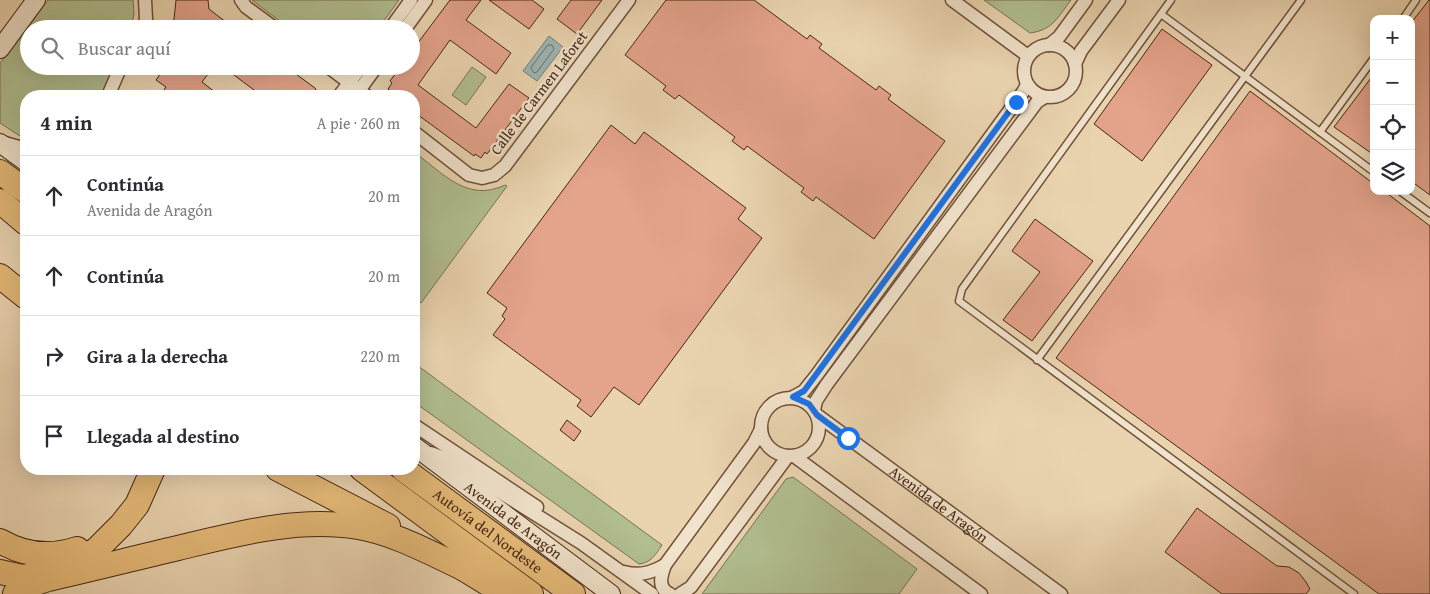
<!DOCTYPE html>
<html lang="es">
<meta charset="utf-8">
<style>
:root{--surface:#fff;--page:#f7f7f7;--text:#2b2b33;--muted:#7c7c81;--line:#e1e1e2}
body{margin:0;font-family:"Gentium Book Plus",serif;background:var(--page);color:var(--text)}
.controls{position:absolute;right:15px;top:15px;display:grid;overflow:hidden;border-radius:10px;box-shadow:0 5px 20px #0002}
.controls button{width:45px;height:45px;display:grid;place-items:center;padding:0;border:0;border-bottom:1px solid var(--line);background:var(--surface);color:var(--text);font:25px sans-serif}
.stop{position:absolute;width:15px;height:15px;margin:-11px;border:4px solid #1a73e8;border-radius:50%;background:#fff}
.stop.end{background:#1a73e8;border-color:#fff;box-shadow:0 1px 5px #0008}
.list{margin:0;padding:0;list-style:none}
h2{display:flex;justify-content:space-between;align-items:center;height:65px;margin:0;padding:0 20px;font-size:21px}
h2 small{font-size:16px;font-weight:400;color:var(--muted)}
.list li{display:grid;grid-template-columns:32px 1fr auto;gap:15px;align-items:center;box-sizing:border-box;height:80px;padding:0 20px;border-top:1px solid var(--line)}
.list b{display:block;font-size:19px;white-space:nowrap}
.list p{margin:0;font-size:16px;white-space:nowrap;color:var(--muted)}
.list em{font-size:16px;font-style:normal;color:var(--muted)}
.icon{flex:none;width:28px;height:28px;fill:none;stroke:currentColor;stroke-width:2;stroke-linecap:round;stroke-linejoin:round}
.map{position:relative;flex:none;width:1430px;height:594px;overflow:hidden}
.search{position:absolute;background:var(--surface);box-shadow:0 5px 20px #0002;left:20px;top:20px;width:400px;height:55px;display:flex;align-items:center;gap:12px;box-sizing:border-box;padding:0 18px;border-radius:28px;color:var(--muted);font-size:19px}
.panel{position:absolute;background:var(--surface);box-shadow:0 5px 20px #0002;left:20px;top:90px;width:400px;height:385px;border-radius:20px}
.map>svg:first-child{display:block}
.green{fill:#b1be90;stroke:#7c7252}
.water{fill:#9bb6b5;stroke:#797d74}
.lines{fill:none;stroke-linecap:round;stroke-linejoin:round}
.shore{stroke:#716e64;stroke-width:1}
.building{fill:#e4a38b;stroke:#472713}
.lane-casing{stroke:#70523a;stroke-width:9}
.street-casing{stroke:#70523a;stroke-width:15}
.secondary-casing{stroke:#472713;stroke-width:20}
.highway-casing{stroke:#472713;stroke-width:26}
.lane{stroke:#f1e3cc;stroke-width:6}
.street{stroke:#f1e3cc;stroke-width:12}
.secondary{stroke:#f1e3cc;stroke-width:18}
.highway{stroke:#e5ba78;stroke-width:24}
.route{stroke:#1a73e8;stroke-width:6}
.labels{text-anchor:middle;stroke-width:5;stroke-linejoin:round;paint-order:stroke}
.street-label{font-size:15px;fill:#472713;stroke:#f1e3cc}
</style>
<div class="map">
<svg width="1430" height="594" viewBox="0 0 1430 594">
<rect width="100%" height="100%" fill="#ead4b0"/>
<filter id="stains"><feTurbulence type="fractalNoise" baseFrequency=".004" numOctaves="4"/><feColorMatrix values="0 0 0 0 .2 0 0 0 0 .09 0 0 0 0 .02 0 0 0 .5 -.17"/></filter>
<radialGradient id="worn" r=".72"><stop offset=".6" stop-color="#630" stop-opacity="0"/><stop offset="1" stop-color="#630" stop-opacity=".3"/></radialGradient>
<!-- green -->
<g class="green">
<polygon points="48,0 133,0 134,14 131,29 29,29 29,66 116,66 102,96 26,96 26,140 0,123 0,63"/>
<polygon points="252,0 399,0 378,29 290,29"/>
<path d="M 984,0 L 1071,0 C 1058,17 1053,30 1030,33 Z"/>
<polygon points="472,67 486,77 466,105 452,95"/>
<path d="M 414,152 C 443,173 467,203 505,185 L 507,186 L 421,303 L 414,297 Z"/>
<path d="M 414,363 L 662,545 C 656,554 651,563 639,564 L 414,402 Z"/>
<polygon points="793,477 917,569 899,594 702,594 786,479"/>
</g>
<!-- water -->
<polygon class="water" points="549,36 563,47 537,81 523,71"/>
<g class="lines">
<!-- shore -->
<polygon class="shore" points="548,45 552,45 554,49 537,72 534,73 531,68"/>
</g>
<!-- building -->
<g class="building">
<polygon points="176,0 208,0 209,9 235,29 173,29"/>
<polygon points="450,0 481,0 466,20 511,53 496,74 450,40 418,85 476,128 509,84 529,98 487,154 485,152 481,158 475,154 474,156 414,112 414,96 391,96 394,93 388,89 392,83 390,81 401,66 411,66 411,52"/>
<polygon points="489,0 532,0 544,9 529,29"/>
<polygon points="571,0 602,0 577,34 557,19"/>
<polygon points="666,0 754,0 807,39 810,35 822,44 819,48 876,90 879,86 891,95 888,99 945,141 874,239 816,197 813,201 801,192 804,188 747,146 744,150 732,141 735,137 679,95 675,99 663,90 666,86 625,55"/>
<polygon points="1429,0 1430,0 1430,195 1411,181 1411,23"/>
<polygon points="1162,29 1212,65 1142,161 1094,124"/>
<polygon points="166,66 214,66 202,82 220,96 160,96 166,87 156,80"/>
<polygon points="222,66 285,66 315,88 319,96 262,96"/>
<polygon points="1374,74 1374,155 1334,127"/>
<polygon points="1250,91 1374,184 1374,191 1384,191 1430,226 1430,594 1379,594 1056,358"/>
<polygon points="611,125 635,144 644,132 746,208 738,219 762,238 639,405 614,387 591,417 577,406 581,400 493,335 505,319 502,316 507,308 487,293"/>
<polygon points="1035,219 1093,261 1032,341 1003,320 1040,272 1012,251"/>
<polygon points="567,420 581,431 574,441 560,430"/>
<polygon points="1197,508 1277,566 1289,567 1299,573 1306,582 1310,589 1306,594 1222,594 1165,552"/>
</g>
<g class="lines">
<defs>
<g id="lane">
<polyline points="1171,0 962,289 959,301 1354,594"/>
<polyline points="1161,14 1374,172"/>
<polyline points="1403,19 1416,0"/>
<polyline points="1320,132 1374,58"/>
<polyline points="1400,191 1430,213"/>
<polyline points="1037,360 1301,0"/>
</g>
<g id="street">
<polyline points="241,0 246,7 276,29"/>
<polyline points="952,0 1028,56"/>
<polyline points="143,29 146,19 145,0"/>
<polyline points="390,29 411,0"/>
<polyline points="405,29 426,0"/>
<circle cx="1050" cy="71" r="26"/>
<polyline points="1049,45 1059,37 1086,0"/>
<polyline points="1075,64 1081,51 1119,0"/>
<polyline points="327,66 367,96"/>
<polyline points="108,96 121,66"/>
<polyline points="339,96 362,66"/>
<polyline points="355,96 377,66"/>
<polyline points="414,132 469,175 482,178 494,175 505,166 629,0"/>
<polyline points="5,143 26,149"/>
<polyline points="793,397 804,391 816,376 1023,92 1027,85"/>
<circle cx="790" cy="427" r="29"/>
<polyline points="814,410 816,401 827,384 1037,102 1045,97"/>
<path id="s1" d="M 817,415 L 1061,594"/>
<polyline points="414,425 537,507"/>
<polyline points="431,453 447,459 581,543 652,594"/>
<polyline points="794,456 981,594"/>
<path d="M 624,572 C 640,576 651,573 665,565"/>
<path d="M 670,594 C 657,588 661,576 665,565 L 754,443 L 761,429"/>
<polyline points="680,594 691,587 788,456"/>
</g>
<g id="secondary">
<polyline points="0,49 36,0"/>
<polyline points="0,143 26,162"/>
<path id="s2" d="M 414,446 L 611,594"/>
</g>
<g id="highway">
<polyline points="0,172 26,191"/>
<polyline points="0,201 26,223"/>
<polyline points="0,276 26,297"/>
<polyline points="278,469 388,526"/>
<polyline points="362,469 531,594"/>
<path id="s3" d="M 403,469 L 573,594"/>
<path d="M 0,541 C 24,555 50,558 77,549"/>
<polyline points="456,564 505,594"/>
<polyline points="0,572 22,577 44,573 67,564 96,550 121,525 137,505 153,469"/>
<path d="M 15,594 L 30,585 L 48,579 C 92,569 135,558 178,548 C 236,534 298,517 358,527 C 398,534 434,555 471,572"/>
</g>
</defs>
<!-- lane casing -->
<use href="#lane" class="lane-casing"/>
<!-- street casing -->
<use href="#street" class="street-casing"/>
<!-- secondary casing -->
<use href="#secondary" class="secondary-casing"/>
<!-- highway casing -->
<use href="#highway" class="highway-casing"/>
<!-- lane -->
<use href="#lane" class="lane"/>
<!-- street -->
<use href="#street" class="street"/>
<!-- secondary -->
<use href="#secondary" class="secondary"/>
<!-- highway -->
<use href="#highway" class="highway"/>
</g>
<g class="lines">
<!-- route -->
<polyline class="route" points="848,438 817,415 809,404 793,397 804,391 1016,102"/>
</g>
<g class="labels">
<!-- street labels -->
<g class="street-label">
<text transform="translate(539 93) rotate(-53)" y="5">Calle de Carmen Laforet</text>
<text dy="5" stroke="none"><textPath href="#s1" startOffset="151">Avenida de Aragón</textPath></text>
<text dy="5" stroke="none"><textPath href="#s2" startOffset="124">Avenida de Aragón</textPath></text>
<text dy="5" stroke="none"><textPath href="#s3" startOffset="105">Autovía del Nordeste</textPath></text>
</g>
</g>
<rect width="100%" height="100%" filter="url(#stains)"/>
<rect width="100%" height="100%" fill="url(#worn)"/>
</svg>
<div class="controls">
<button>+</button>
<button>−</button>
<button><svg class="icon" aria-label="locate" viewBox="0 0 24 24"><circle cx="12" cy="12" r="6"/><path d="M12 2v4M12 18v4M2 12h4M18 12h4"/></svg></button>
<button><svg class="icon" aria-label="layers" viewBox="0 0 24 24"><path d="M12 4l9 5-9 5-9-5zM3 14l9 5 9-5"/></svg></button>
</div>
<div class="stop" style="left:848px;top:438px"></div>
<div class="stop end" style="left:1016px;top:102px"></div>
<div class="search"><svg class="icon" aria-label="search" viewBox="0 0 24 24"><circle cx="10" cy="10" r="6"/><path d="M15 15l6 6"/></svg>Buscar aquí</div>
<section class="panel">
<h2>4 min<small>A pie · 260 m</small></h2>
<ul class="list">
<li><svg class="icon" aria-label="ahead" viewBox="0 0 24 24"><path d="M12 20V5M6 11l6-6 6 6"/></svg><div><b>Continúa</b><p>Avenida de Aragón</p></div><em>20 m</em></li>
<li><svg class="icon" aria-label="ahead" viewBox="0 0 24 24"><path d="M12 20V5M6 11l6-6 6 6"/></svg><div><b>Continúa</b></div><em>20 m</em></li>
<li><svg class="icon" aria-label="right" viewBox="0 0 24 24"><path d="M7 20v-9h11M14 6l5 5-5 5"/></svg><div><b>Gira a la derecha</b></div><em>220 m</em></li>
<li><svg class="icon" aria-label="arrive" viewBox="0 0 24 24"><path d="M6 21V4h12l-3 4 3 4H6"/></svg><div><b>Llegada al destino</b></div></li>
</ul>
</section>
</div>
